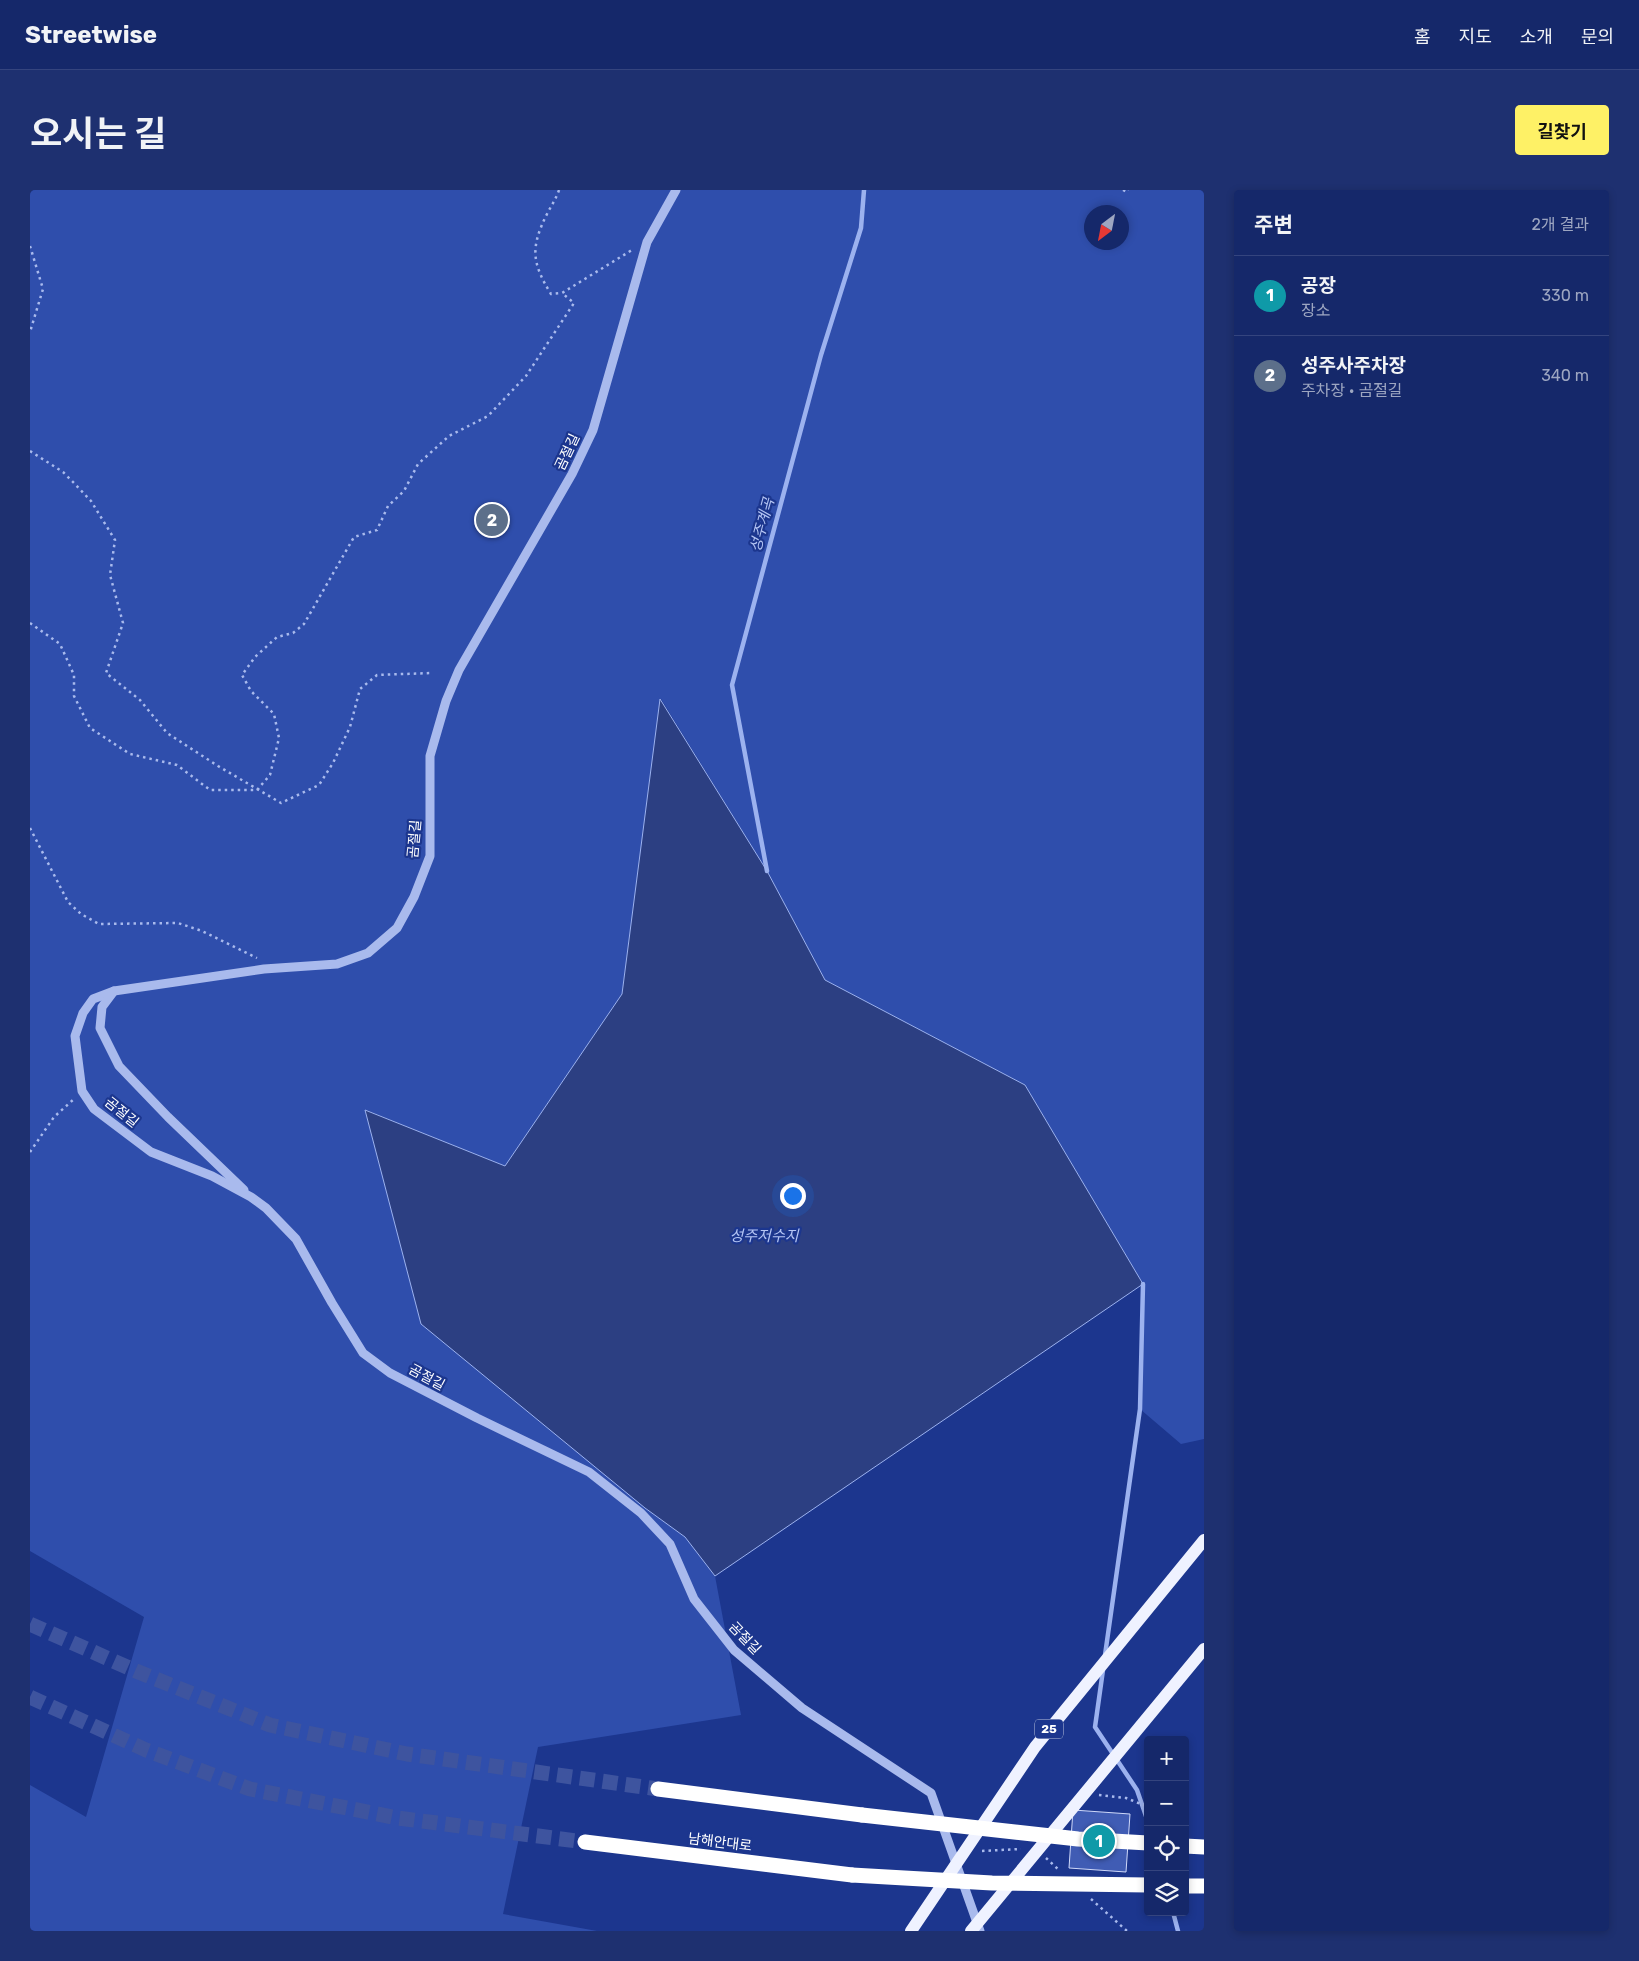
<!DOCTYPE html>
<html lang="ko">
<meta charset="utf-8">
<style>
:root{--surface:#15286a;--page:#1e3070;--text:#f1f3f6;--muted:#9da6c1;--line:#34447e;--accent:#fef166}
body{margin:0;font-family:Rubik,"Noto Sans KR",sans-serif;background:var(--page);color:var(--text)}
.controls{position:absolute;right:15px;bottom:15px;display:grid;overflow:hidden;border-radius:5px;box-shadow:0 2px 8px #0003}
.controls button{width:45px;height:45px;display:grid;place-items:center;padding:0;border:0;border-bottom:1px solid var(--line);background:var(--surface);color:var(--text);font:25px sans-serif}
.compass{position:absolute;left:1054px;top:15px;width:45px;height:45px;border-radius:50%;background:var(--surface);box-shadow:0 2px 8px #0003;rotate:212deg}
.you{position:absolute;left:762px;top:1005px;width:18px;height:18px;margin:-12px;border:4px solid #fff;border-radius:50%;background:#1a73e8;box-shadow:0 0 0 8px #1a73e833}
.badge{display:grid;place-items:center;width:32px;height:32px;border-radius:50%;background:var(--accent);color:#fff;font-size:16px;font-weight:700}
.pin{position:absolute;translate:-50% -50%;border:2px solid #fff;box-shadow:0 1px 5px #0006}
.list{margin:0;padding:0;list-style:none}
h2{display:flex;justify-content:space-between;align-items:center;height:65px;margin:0;padding:0 20px;font-size:21px}
h2 small{font-size:16px;font-weight:400;color:var(--muted)}
.list li{display:grid;grid-template-columns:32px 1fr auto;gap:15px;align-items:center;box-sizing:border-box;height:80px;padding:0 20px;border-top:1px solid var(--line)}
.list b{display:block;font-size:19px;white-space:nowrap}
.list p{margin:0;font-size:16px;white-space:nowrap;color:var(--muted)}
.list em{font-size:16px;font-style:normal;color:var(--muted)}
.icon{flex:none;width:28px;height:28px;fill:none;stroke:currentColor;stroke-width:2;stroke-linecap:round;stroke-linejoin:round}
.map{position:relative;flex:none;width:1174px;height:1741px;overflow:hidden;border-radius:5px}
header{display:flex;align-items:center;gap:30px;box-sizing:border-box;height:70px;padding:0 25px;background:var(--surface);border-bottom:1px solid var(--line)}
header strong{font-size:24px}
nav{display:flex;gap:28px;margin-inline-start:auto;font-size:18px}
.intro{display:flex;align-items:center;justify-content:space-between;box-sizing:border-box;height:120px;padding:0 30px}
h1{margin:0;font-size:35px}
.button{padding:12px 22px;border-radius:5px;background:var(--accent);color:#111;font-size:18px;font-weight:700}
main{display:flex;gap:30px;padding:0 30px}
aside{flex:1;background:var(--surface);border-radius:5px;box-shadow:0 2px 8px #0003}
.map>svg:first-child{display:block}
.green{fill:#2f4eac;fill-rule:evenodd}
.water{fill:#2c3f82;stroke:#9cb2ef}
.lines{fill:none;stroke-linecap:round;stroke-linejoin:round}
.stream{stroke:#9cb2ef;stroke-width:4.5}
.building{fill:#405cb4;stroke:#cfd9fa}
.highway-tunnel{stroke:#3e549f;stroke-width:15;stroke-dasharray:15 8;stroke-linecap:butt}
.path{stroke:#a9baed;stroke-width:2.5;stroke-dasharray:2.5 4;stroke-linecap:butt}
.minor{stroke:#a9baed;stroke-width:9}
.highway{stroke:#fff;stroke-width:15}
.major-bridge{stroke:#eff2ff;stroke-width:12}
.highway-bridge{stroke:#fff;stroke-width:15}
.labels{text-anchor:middle;stroke-width:4.5;stroke-linejoin:round;paint-order:stroke}
.shield{fill:#1c368e;stroke:#bbc3dd;stroke-width:1}
.shield-label{font-size:12px;font-weight:bold;fill:#fff}
.street-label{font-size:14px;fill:#fff;stroke:#1c368e}
.water-label{font-size:15px;font-style:italic;fill:#b5c5f4;stroke:#1c368e}
</style>
<header>
<strong>Streetwise</strong>
<nav><a>홈</a><a>지도</a><a>소개</a><a>문의</a></nav>
</header>
<div class="intro"><h1>오시는 길</h1><a class="button">길찾기</a></div>
<main>
<div class="map">
<svg width="1174" height="1741" viewBox="0 0 1174 1741">
<rect width="100%" height="100%" fill="#1c368e"/>
<!-- green -->
<path class="green" d="M 0,0 L 1174,0 L 1174,1249 L 1151,1254 L 1110,1219 L 1113,1094 L 995,895 L 795,790 L 737,681 L 631,509 L 592,804 L 475,976 L 336,920 L 615,1318 L 655,1347 L 685,1386 L 711,1525 L 508,1557 L 473,1724 L 567,1741 L 0,1741 L 0,1595 L 56,1627 L 114,1427 L 0,1361 ZM 1062,22 L 1092,22 L 1092,52 L 1062,52 Z"/>
<!-- water -->
<polygon class="water" points="630,509 737,681 795,790 995,895 1113,1094 685,1386 655,1347 615,1318 391,1134 335,920 475,976 592,804"/>
<g class="lines">
<!-- stream -->
<g class="stream">
<polyline points="737,681 702,495 791,165 831,38 834,0"/>
<polyline points="1075,1465 1110,1219 1113,1094"/>
<polyline points="1073,1480 1065,1537 1107,1600 1118,1632"/>
<polyline points="1143,1722 1148,1741"/>
</g>
</g>
<!-- building -->
<polygon class="building" points="1043,1620 1100,1624 1096,1682 1039,1678"/>
<g class="lines">
<!-- highway-tunnel -->
<g class="highway-tunnel">
<polyline points="0,1434 106,1481 240,1535 377,1564 628,1599"/>
<polyline points="0,1507 116,1560 220,1599 368,1628 555,1652"/>
</g>
<!-- path -->
<g class="path">
<path d="M 529,0 C 526,9 521,16 517,24 C 500,58 502,73 521,104 L 532,103"/>
<polyline points="1093,0 1097,2 1098,0"/>
<polyline points="0,56 13,99 0,142"/>
<polyline points="0,261 33,282 44,293 61,311 85,350 80,385 93,433 76,483 110,510 137,543 188,576 251,613 289,595 303,573 320,537 330,499 347,485 401,483"/>
<polyline points="0,433 30,454 44,485 44,506 60,538 100,564 147,575 180,600 227,600 240,585 249,548 244,524 221,501 212,485 225,467 247,447 263,443 274,434 324,347 347,340 358,316 374,301 388,274 419,246 458,226 496,186 544,113 532,103 602,60"/>
<polyline points="0,638 38,712 51,724 69,734 148,733 172,741 227,768"/>
<polyline points="0,962 24,927 44,909"/>
<polyline points="1069,1605 1096,1608 1118,1617"/>
<polyline points="952,1661 991,1659"/>
<polyline points="1016,1668 1029,1680"/>
<polyline points="1061,1709 1097,1741"/>
</g>
<!-- minor -->
<g class="minor">
<polyline points="646,0 617,52 563,240 542,284 429,480 416,511 400,566 400,666 384,707 367,738 338,763 307,774 234,779 84,801 63,809 53,823 45,846 52,901 64,919 121,962 182,986 221,1007 236,1018 266,1049 302,1113 333,1163 360,1183 447,1228 559,1282 611,1323 640,1354 664,1409 704,1460 772,1518 901,1603 950,1741"/>
<polyline points="84,801 72,817 70,838 89,876 138,927 214,1000"/>
</g>
<!-- highway -->
<g class="highway">
<polyline points="628,1599 832,1625"/>
<polyline points="555,1652 822,1685"/>
<polyline points="1155,1656 1174,1657"/>
<polyline points="1155,1696 1174,1696"/>
</g>
<!-- major-bridge -->
<g class="major-bridge">
<polyline points="881,1741 1005,1557 1174,1350"/>
<polyline points="941,1741 1174,1459"/>
</g>
<!-- highway-bridge -->
<g class="highway-bridge">
<polyline points="832,1625 1048,1649 1118,1653"/>
<polyline points="822,1685 962,1693 1118,1695"/>
</g>
</g>
<g class="labels">
<!-- shield labels -->
<rect class="shield" x="1005" y="1529.5" width="28" height="19" rx="4"/>
<g class="shield-label">
<text x="1019" y="1543">25</text>
</g>
<!-- street labels -->
<g class="street-label">
<text transform="translate(537 262) rotate(-65)" y="5">곰절길</text>
<text transform="translate(384 649) rotate(-85)" y="5">곰절길</text>
<text transform="translate(92 922) rotate(39)" y="5">곰절길</text>
<text transform="translate(397 1187) rotate(28)" y="5">곰절길</text>
<text transform="translate(715 1448) rotate(46)" y="5">곰절길</text>
<text transform="translate(690 1652) rotate(7)" y="5">남해안대로</text>
</g>
<!-- water labels -->
<g class="water-label">
<text transform="translate(732 335) rotate(-75)" y="5">성주계곡</text>
<text x="734" y="1051">성주저수지</text>
</g>
</g>
</svg>
<div class="controls">
<button>+</button>
<button>−</button>
<button><svg class="icon" aria-label="locate" viewBox="0 0 24 24"><circle cx="12" cy="12" r="6"/><path d="M12 2v4M12 18v4M2 12h4M18 12h4"/></svg></button>
<button><svg class="icon" aria-label="layers" viewBox="0 0 24 24"><path d="M12 4l9 5-9 5-9-5zM3 14l9 5 9-5"/></svg></button>
</div>
<svg class="compass" viewBox="-18 -18 36 36"><path d="M0-13l5 13h-10z" fill="#e53935"/><path d="M0 13l5-13h-10z" fill="#9da6c1"/></svg>
<div class="you"></div>
<div class="pin badge" style="left:1069px;top:1651px;background:#0f9aa8">1</div>
<div class="pin badge" style="left:462px;top:330px;background:#5c6f8a">2</div>
</div>
<aside>
<h2>주변<small>2개 결과</small></h2>
<ul class="list">
<li><span class="badge" style="background:#0f9aa8">1</span><div><b>공장</b><p>장소</p></div><em>330 m</em></li>
<li><span class="badge" style="background:#5c6f8a">2</span><div><b>성주사주차장</b><p>주차장 · 곰절길</p></div><em>340 m</em></li>
</ul>
</aside>
</main>
